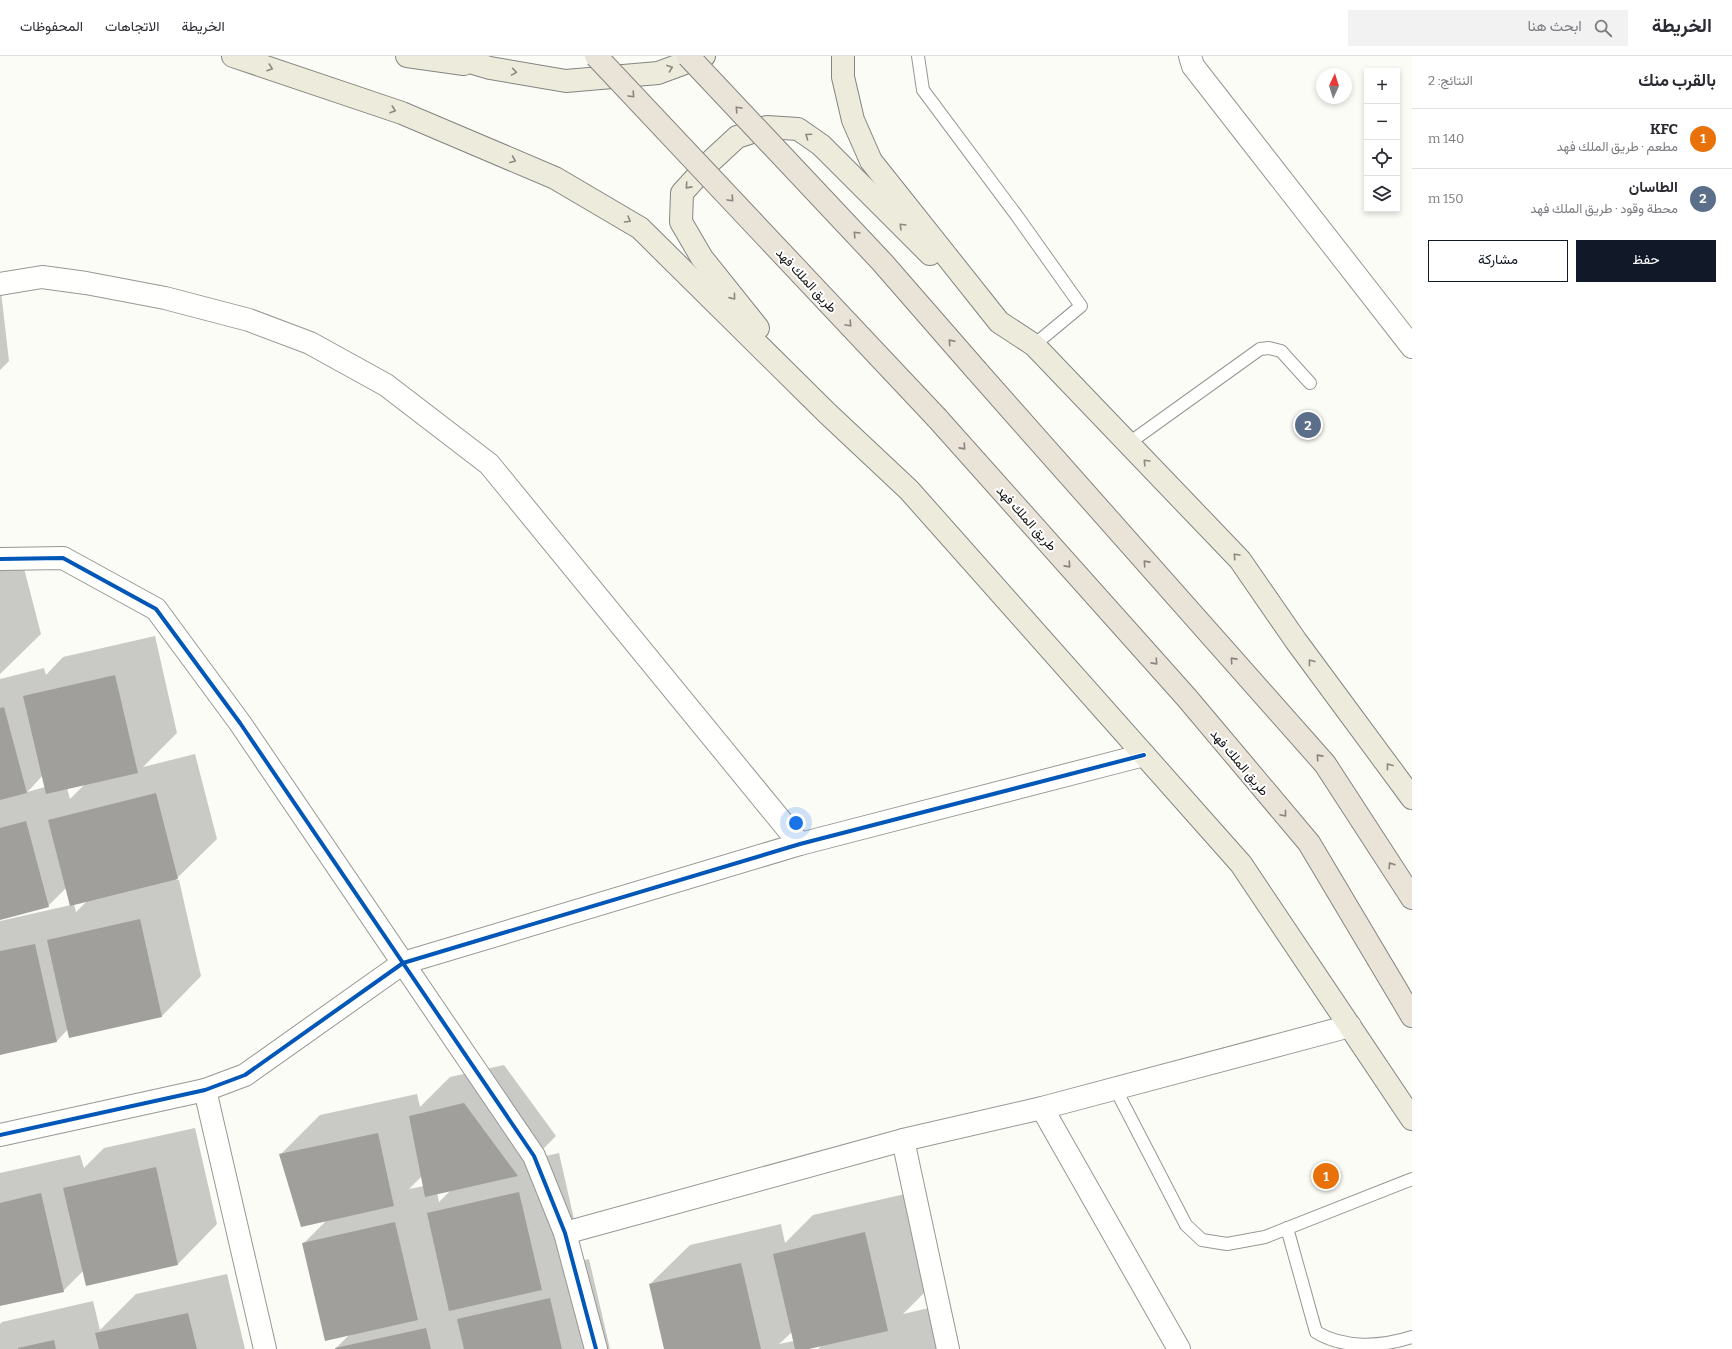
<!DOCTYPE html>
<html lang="ar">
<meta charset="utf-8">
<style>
:root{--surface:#fff;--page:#f2f2f3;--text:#2b2b33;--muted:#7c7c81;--line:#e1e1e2;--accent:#111827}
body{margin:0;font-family:Bitter,Vazirmatn,serif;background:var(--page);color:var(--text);direction:rtl}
.controls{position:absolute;right:12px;top:12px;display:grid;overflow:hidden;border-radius:0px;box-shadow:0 2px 6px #0003}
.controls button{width:36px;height:36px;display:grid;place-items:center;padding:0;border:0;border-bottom:1px solid var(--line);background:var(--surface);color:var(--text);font:20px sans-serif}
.compass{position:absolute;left:1316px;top:12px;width:36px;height:36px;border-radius:50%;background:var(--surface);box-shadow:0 2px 6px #0003;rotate:4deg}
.you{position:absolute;left:796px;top:767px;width:14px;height:14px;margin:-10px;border:3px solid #fff;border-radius:50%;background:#1a73e8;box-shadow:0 0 0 6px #1a73e833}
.badge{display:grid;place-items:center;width:26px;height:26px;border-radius:50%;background:var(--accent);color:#fff;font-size:13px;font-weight:700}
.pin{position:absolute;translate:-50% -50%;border:2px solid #fff;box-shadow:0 1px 4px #0006}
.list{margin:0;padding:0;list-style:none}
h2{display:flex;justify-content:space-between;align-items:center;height:52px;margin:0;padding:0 16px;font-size:17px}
h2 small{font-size:13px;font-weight:400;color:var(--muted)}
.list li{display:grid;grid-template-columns:26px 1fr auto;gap:12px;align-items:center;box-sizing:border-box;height:60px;padding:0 16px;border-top:1px solid var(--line)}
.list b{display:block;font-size:15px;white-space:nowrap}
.list p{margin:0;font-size:13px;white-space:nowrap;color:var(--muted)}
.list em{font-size:13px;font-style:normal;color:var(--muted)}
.actions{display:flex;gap:8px;padding:12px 16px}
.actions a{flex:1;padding:9px 0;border:1px solid var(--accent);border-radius:0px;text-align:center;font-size:14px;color:var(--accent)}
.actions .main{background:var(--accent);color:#fff}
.icon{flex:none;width:22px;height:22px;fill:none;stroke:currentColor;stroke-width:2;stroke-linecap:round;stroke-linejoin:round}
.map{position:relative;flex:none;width:1412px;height:1293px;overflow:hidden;direction:ltr}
header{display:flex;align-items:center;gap:24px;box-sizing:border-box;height:56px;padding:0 20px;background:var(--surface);border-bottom:1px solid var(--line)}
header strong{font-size:19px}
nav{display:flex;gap:22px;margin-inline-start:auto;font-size:14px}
.search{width:280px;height:36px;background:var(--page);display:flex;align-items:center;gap:10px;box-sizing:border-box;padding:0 14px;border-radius:0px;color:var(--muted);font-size:15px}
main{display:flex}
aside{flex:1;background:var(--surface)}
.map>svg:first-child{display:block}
.shadow{fill:#0003;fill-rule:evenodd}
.building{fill:#a09f9c}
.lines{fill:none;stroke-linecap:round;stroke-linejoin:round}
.lane-casing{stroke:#979795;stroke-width:14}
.street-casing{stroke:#979795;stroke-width:24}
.primary-casing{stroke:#848482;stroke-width:24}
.highway-casing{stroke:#848482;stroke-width:24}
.lane{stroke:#fffffe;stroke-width:12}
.street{stroke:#fffffe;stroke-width:22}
.primary{stroke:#edebdb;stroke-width:22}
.highway{stroke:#eae3d8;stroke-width:22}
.highway-bridge-casing{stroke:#848482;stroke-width:24;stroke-linecap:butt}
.highway-bridge{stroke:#eae3d8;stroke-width:22}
.cycleway-casing{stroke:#fff;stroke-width:6}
.cycleway{stroke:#0057b8;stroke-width:4}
.oneway{stroke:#8a8980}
.oneway2{stroke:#88847e}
.labels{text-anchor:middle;stroke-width:4;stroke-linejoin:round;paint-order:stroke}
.street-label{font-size:13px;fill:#111;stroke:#fff}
</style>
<header>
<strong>الخريطة</strong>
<div class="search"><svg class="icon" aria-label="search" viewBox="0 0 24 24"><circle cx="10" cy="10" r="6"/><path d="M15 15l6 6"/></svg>ابحث هنا</div>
<nav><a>الخريطة</a><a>الاتجاهات</a><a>المحفوظات</a></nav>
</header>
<main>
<aside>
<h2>بالقرب منك<small>النتائج: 2</small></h2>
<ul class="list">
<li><span class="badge" style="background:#e8710a">1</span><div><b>KFC</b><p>مطعم · طريق الملك فهد</p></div><em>140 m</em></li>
<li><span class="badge" style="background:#5c6f8a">2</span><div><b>الطاسان</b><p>محطة وقود · طريق الملك فهد</p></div><em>150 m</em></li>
</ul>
<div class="actions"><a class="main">حفظ</a><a>مشاركة</a></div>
</aside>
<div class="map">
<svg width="1412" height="1293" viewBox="0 0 1412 1293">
<rect width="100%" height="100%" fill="#fcfcf7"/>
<!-- shadow -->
<g class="shadow">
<polygon points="0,227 9,305 0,314"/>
<polygon points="19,493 41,578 0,618 0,498"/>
<path d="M 155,580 L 177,677 L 143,711 L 195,698 L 217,783 L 175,824 L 179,824 L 201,920 L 162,960 L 68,973 L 57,985 L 0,998 L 0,865 L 71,849 L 66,832 L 48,850 L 0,863 L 0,623 L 44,612 L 46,619 L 63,601 ZM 42,720 L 45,731 L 27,736 L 33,730 ZM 85,728 L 70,743 L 67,732 ZM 87,845 L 76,856 L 74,848 Z"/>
<path d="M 504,1009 L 556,1080 L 533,1103 L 559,1097 L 581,1194 L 567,1208 L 589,1203 L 610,1293 L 335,1293 L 349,1279 L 304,1187 L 327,1164 L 280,1099 L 320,1059 L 417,1038 L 420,1051 L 450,1021 ZM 422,1120 L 424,1130 L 409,1133 ZM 451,1134 L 439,1146 L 437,1137 Z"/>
<polygon points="195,1072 217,1168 178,1208 83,1215 63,1235 0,1249 0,1117 80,1099 84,1112 104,1092"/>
<path d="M 905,1138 L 927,1234 L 903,1258 L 929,1252 L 938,1293 L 818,1293 L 822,1289 L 808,1293 L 665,1293 L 650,1228 L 690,1189 L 781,1168 L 785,1187 L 813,1159 ZM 792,1276 L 794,1285 L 779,1288 Z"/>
<polygon points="227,1218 245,1293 0,1293 0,1268 2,1266 93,1245 100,1274 136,1238"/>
</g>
<!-- building -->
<g class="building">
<polygon points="115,619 138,717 46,738 23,640"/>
<polygon points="4,651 27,737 0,744 0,652"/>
<polygon points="156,737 178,823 70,850 48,764"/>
<polygon points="26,765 49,851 0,864 0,772"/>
<polygon points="140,863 162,961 69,982 47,884"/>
<polygon points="35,888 57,986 0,999 0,895"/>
<polygon points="464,1047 518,1120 425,1141 409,1060"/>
<polygon points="378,1077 394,1150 301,1171 279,1098"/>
<polygon points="156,1111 178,1209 86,1230 63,1132"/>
<polygon points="519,1136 542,1234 449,1255 427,1157"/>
<polygon points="41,1137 64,1236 0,1250 0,1147"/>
<polygon points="395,1166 418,1264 325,1285 302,1187"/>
<polygon points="865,1176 888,1275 809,1293 795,1293 773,1198"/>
<polygon points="741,1207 761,1293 664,1293 649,1228"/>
<polygon points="550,1242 562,1293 464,1293 457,1263"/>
<polygon points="188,1257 197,1293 99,1293 95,1277"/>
<polygon points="426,1272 431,1293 335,1293 335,1292"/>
<polygon points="54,1284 56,1293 18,1293 18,1292"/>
</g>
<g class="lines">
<defs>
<g id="lane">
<polyline points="918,0 923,34 1017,160 1081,250 1034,289"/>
<polyline points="1129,387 1260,293 1269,292 1281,295 1310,327"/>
<polyline points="1115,1032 1186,1169 1202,1184 1227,1188 1265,1181 1412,1123"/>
<path d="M 1287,1172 L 1316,1276 C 1344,1293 1381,1291 1412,1281"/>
</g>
<g id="street">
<polyline points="1190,0 1193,10 1412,291"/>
<polyline points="0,228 42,221 86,227 165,242 249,264 310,287 386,329 489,408 800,788"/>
<polyline points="0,503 63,502 156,553 240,667 534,1100 565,1177 596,1293"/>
<polyline points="205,1034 265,1293"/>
<polyline points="1042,1052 1179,1293"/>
<polyline points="0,1079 205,1034 245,1019 403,907 800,788 1144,699"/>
<polyline points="903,1084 948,1293"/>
<polyline points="565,1177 903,1084 1042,1052 1350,970"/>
</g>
<g id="primary">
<polyline points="233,0 402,57 555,122 640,172 827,357 909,434 1241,808 1412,1063"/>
<polyline points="407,0 464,8"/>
<polyline points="449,0 490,12 566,25 658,17 704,0"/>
<polyline points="843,0 843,21 853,64 871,105 999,266 1034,289 1240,504 1296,585 1412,742"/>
<polyline points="758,272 702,202 681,166 682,137 710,106 737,81 767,71 798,73 821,89 930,198"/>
</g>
<g id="highway">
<polyline points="977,315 1325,708 1412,842"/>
<polyline points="937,362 1187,642 1309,787 1412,960"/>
</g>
</defs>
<!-- lane casing -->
<use href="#lane" class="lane-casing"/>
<!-- street casing -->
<use href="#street" class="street-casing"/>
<!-- primary casing -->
<use href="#primary" class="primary-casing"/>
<!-- highway casing -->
<use href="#highway" class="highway-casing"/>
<!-- lane -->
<use href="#lane" class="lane"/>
<!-- street -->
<use href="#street" class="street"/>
<!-- primary -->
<use href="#primary" class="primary"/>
<!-- highway -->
<use href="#highway" class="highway"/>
<defs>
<g id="highway-bridge">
<polyline points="596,0 937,362"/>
<polyline points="688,0 882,206 977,315"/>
</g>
</defs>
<!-- highway-bridge casing -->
<use href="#highway-bridge" class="highway-bridge-casing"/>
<!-- highway-bridge -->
<use href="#highway-bridge" class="highway-bridge"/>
<defs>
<g id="cycleway">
<polyline points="0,503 63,502 156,553 240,667 534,1100 565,1177 596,1293"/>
<polyline points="0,1079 205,1034 245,1019 403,907 800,788 1144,699"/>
</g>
</defs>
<!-- cycleway casing -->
<use href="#cycleway" class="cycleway-casing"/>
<!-- cycleway -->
<use href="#cycleway" class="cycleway"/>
</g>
<!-- one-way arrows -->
<defs><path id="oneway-chevron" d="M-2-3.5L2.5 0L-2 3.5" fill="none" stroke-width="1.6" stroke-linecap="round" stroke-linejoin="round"/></defs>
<g class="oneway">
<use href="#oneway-chevron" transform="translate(270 12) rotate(19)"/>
<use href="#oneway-chevron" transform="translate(670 12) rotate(-20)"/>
<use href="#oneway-chevron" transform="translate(514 16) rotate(9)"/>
<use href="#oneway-chevron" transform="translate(393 54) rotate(19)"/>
<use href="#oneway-chevron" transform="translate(808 80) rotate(-145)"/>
<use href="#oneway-chevron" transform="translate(513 104) rotate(23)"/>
<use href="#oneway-chevron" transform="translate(688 130) rotate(132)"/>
<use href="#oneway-chevron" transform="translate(628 164) rotate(30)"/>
<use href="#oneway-chevron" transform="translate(902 170) rotate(-135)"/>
<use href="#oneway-chevron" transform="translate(733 241) rotate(51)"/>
<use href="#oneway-chevron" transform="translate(1146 406) rotate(-134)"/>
<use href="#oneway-chevron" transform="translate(1236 500) rotate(-133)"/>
<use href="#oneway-chevron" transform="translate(1311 606) rotate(-127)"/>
<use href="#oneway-chevron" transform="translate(1389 710) rotate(-127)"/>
</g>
<g class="oneway2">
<use href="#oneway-chevron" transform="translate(632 39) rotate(47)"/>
<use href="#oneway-chevron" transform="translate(738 53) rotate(-133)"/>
<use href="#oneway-chevron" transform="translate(731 143) rotate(47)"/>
<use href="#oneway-chevron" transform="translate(856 178) rotate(-134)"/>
<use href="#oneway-chevron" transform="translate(849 268) rotate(47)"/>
<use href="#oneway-chevron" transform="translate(951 286) rotate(-131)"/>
<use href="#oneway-chevron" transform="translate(963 391) rotate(48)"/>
<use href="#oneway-chevron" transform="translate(1146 507) rotate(-132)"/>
<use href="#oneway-chevron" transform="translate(1068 509) rotate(48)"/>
<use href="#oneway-chevron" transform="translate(1233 604) rotate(-132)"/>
<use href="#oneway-chevron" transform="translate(1155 606) rotate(48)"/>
<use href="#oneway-chevron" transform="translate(1319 701) rotate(-132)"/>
<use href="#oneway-chevron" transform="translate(1284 758) rotate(50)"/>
<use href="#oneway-chevron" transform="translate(1391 809) rotate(-123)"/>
</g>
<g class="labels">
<!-- street labels -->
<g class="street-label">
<text transform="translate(807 224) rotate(47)" y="5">طريق الملك فهد</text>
<text transform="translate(1027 462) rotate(48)" y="5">طريق الملك فهد</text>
<text transform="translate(1240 706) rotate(50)" y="5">طريق الملك فهد</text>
</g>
</g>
</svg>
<div class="controls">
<button>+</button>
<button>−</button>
<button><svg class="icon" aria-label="locate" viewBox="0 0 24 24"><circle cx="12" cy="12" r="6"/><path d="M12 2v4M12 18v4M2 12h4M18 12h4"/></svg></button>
<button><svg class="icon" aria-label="layers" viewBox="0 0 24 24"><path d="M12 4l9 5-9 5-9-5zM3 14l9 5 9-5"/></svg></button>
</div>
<svg class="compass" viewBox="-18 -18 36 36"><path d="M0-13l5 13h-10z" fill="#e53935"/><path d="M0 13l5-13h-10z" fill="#7c7c81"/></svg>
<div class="you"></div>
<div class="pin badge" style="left:1326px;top:1120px;background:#e8710a">1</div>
<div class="pin badge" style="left:1308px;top:369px;background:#5c6f8a">2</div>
</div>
</main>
